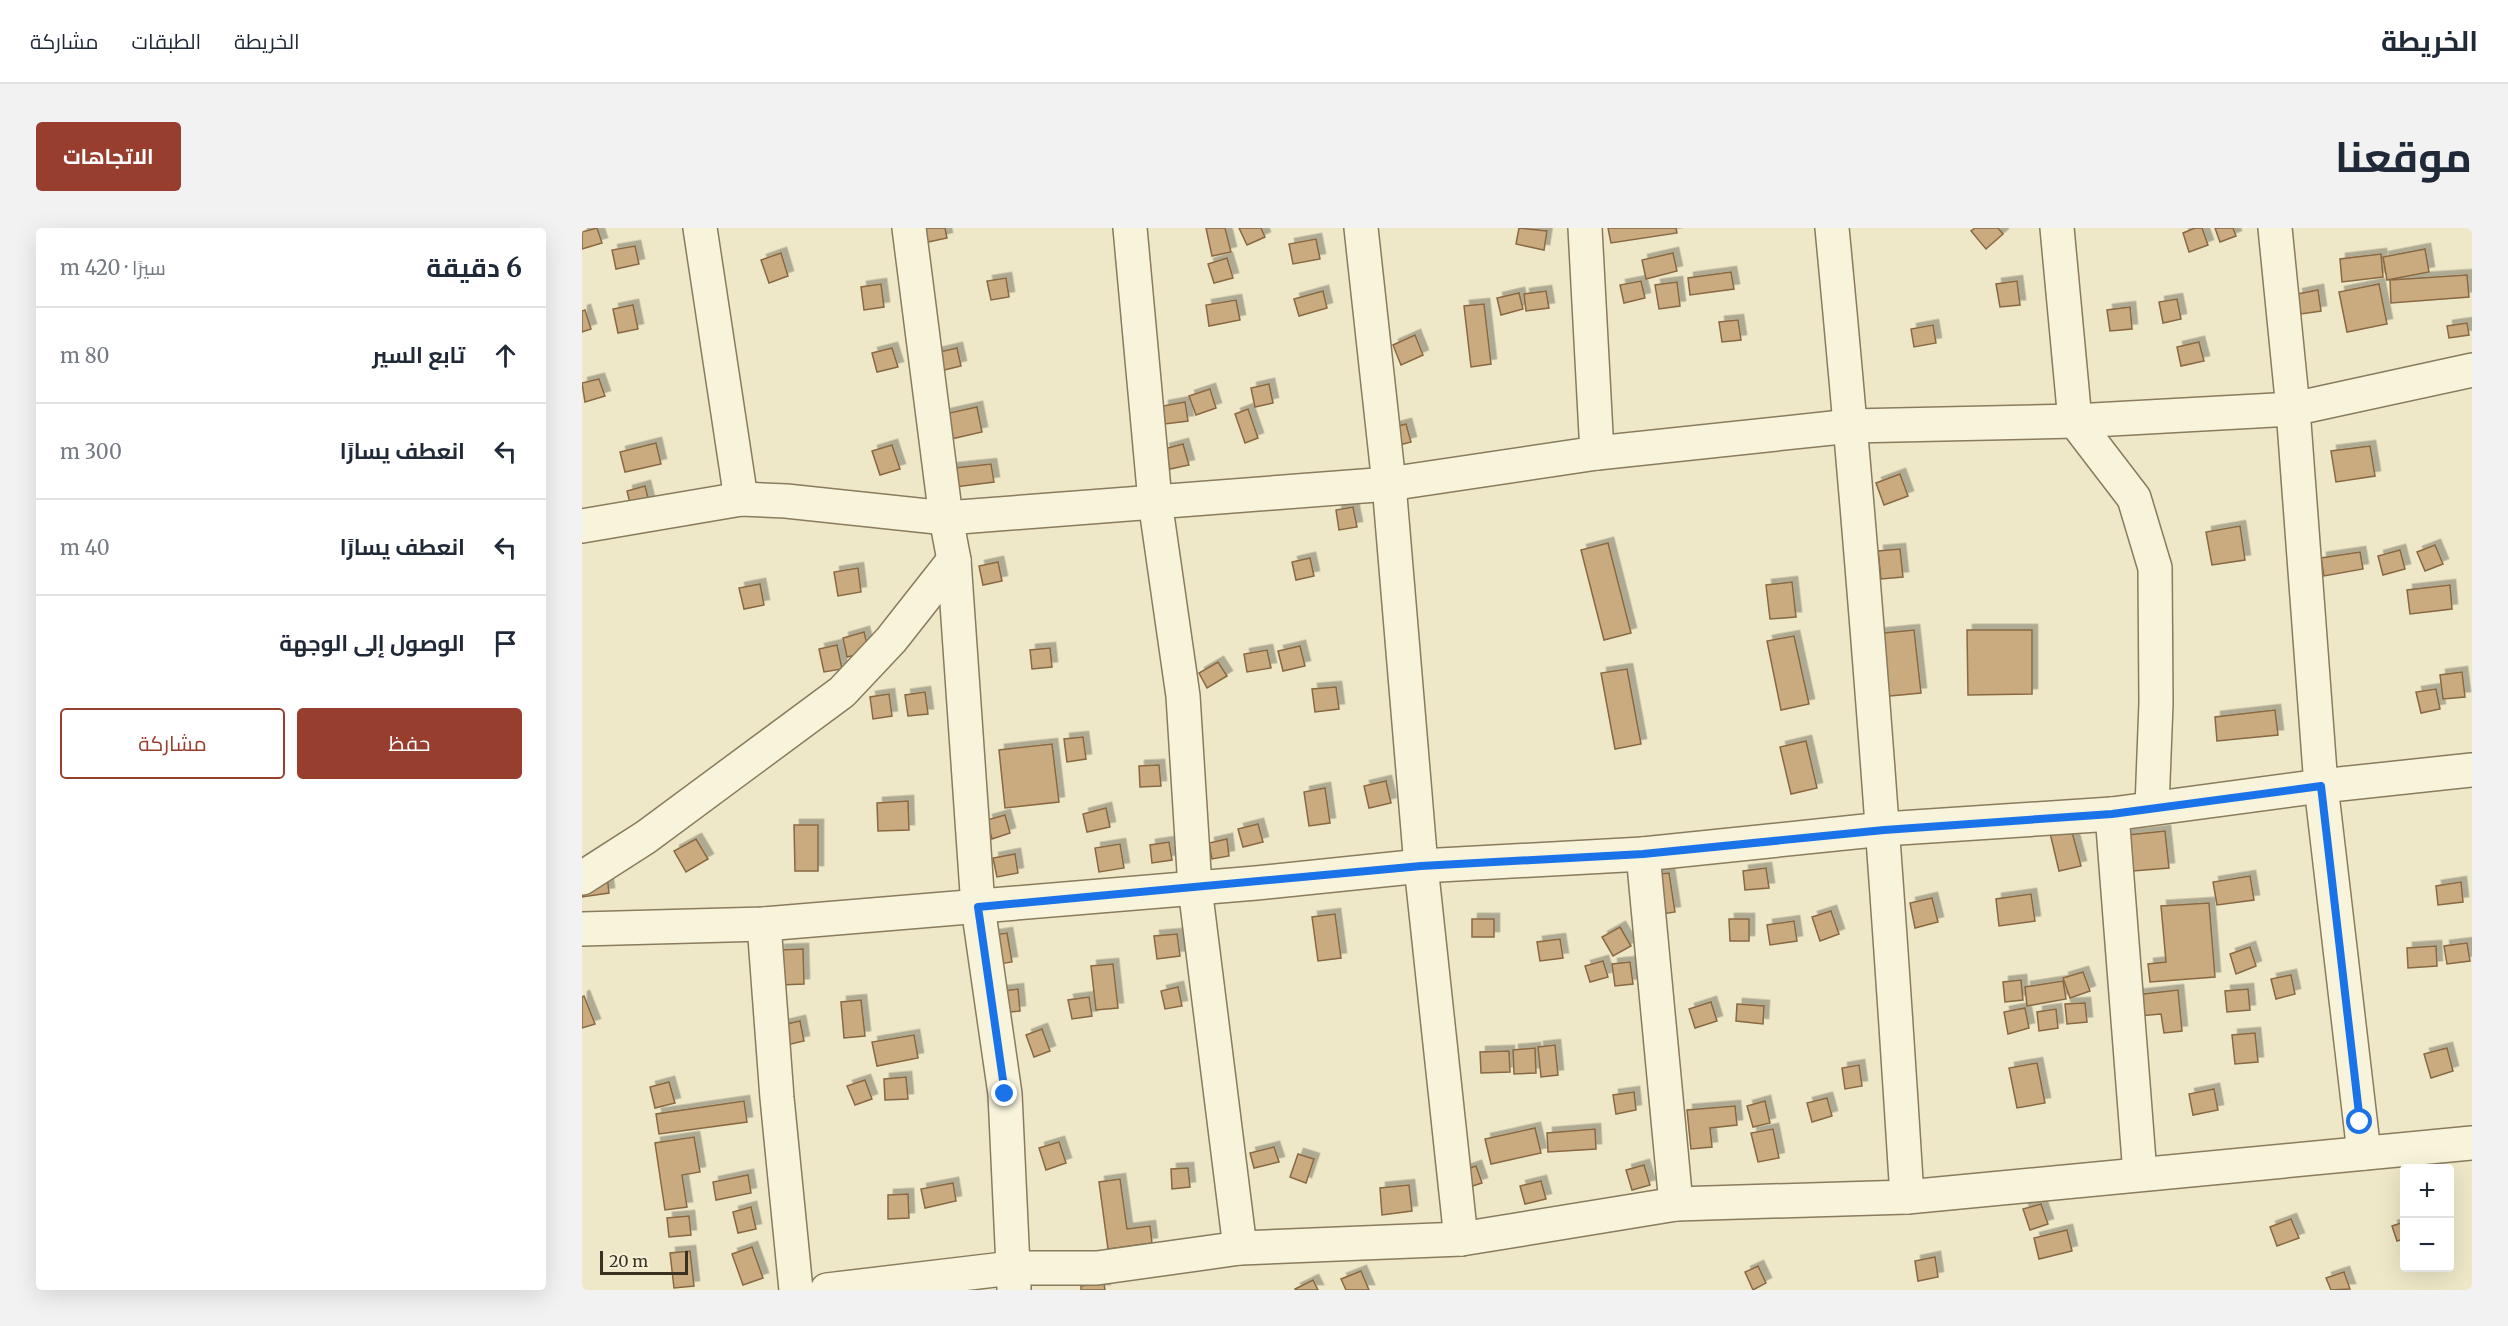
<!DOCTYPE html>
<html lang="ar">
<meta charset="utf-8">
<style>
:root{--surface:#fff;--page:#f2f2f3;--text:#1f2937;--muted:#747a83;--line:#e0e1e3;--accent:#973e2f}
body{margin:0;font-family:Merriweather,Cairo,serif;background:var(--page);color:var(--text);direction:rtl}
.controls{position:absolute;right:18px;bottom:18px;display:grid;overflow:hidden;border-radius:6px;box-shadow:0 6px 24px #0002}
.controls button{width:54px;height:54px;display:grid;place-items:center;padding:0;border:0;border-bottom:2px solid var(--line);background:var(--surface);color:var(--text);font:30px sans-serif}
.scale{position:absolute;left:18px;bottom:15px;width:88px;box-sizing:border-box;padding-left:6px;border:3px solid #3a3120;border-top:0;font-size:16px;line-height:21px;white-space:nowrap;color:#3a3120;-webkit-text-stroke:4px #f5f1d7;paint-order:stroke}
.stop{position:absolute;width:18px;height:18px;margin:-14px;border:4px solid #1a73e8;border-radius:50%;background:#fff}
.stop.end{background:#1a73e8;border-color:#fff;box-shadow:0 2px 6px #0008}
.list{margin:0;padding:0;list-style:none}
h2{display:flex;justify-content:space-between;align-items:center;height:78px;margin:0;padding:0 24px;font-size:26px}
h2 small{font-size:20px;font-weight:400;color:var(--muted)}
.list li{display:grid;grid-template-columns:39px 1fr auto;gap:18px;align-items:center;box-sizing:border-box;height:96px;padding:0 24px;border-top:2px solid var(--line)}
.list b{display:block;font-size:22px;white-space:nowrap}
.list em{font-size:20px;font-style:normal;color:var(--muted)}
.actions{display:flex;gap:12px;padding:18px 24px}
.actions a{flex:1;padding:14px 0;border:2px solid var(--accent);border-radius:6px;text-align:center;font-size:21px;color:var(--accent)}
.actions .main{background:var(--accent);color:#fff}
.icon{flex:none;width:33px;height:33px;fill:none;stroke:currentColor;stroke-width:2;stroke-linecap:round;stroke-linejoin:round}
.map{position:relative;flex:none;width:1890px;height:1062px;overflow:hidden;direction:ltr;border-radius:6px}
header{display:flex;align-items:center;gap:36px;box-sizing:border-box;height:84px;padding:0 30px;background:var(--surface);border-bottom:2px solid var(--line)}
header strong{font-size:28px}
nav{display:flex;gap:33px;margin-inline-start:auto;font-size:21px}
.intro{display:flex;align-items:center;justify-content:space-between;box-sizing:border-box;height:144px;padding:0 36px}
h1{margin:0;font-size:42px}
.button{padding:15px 27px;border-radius:6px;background:var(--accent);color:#fff;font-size:21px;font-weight:700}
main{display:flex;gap:36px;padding:0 36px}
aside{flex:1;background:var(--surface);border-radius:6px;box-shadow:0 6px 24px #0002}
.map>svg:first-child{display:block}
.building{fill:#caaa7f;stroke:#886943;stroke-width:1.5;filter:url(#shadow)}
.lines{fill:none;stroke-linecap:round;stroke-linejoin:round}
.street-casing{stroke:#897b5d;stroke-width:36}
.street{stroke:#f8f4db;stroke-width:33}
.route{stroke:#1a73e8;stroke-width:8}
</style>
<header>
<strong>الخريطة</strong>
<nav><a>الخريطة</a><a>الطبقات</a><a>مشاركة</a></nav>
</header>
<div class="intro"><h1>موقعنا</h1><a class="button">الاتجاهات</a></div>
<main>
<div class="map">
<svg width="1890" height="1062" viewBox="0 0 1890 1062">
<defs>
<filter id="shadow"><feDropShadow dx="5.5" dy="-5.5" stdDeviation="0" flood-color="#0004"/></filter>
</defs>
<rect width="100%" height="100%" fill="#eee8c8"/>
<!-- building -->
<g class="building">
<polygon points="15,0 20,15 0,21 0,4"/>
<polygon points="343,0 363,0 365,10 346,14"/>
<polygon points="624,0 643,0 649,24 630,28"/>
<polygon points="657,0 679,0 683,9 665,17"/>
<polygon points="937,0 965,3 962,22 934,16"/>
<polygon points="1026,0 1094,0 1095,5 1029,15"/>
<polygon points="1393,0 1416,0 1421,6 1404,21 1389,3"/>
<polygon points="1613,0 1620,0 1626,17 1607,24 1601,5"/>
<polygon points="1633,0 1651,0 1654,8 1638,14"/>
<polygon points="734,11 738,31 711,36 707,16"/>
<polygon points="53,18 57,36 34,41 30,22"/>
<polygon points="1843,21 1847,44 1805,52 1801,29"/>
<polygon points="199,25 206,48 187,55 179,32"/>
<polygon points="1091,25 1095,43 1064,51 1060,32"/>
<polygon points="1799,26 1801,49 1760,54 1758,31"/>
<polygon points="645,30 651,50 632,55 626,36"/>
<polygon points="1149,44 1152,61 1108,67 1106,50"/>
<polygon points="1885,47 1887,69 1809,75 1808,52"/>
<polygon points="424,50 427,69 409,72 405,53"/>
<polygon points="1059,53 1063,70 1042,75 1038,57"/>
<polygon points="1435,53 1438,77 1418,79 1414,56"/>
<polygon points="1095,54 1098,78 1077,81 1073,57"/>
<polygon points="299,56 302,79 282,82 279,59"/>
<polygon points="1797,56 1805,96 1765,104 1757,64"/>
<polygon points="1736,62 1739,83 1719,86 1715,66"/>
<polygon points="741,63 745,80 717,88 712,71"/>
<polygon points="964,63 967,80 944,83 942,66"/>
<polygon points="937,65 941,81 919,87 915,70"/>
<polygon points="1595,71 1599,91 1581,95 1577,74"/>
<polygon points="654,72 658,92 627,98 624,77"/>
<polygon points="902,76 909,136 889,139 882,78"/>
<polygon points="51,77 56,101 36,105 31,81"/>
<polygon points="1548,79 1550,101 1528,103 1525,82"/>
<polygon points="3,82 9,101 0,104 0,83"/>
<polygon points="1156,92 1159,112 1140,114 1137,94"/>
<polygon points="1885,95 1887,107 1867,110 1865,98"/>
<polygon points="1351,97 1354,115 1332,119 1329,101"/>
<polygon points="833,107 841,127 819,137 811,117"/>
<polygon points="1617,114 1622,133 1599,138 1595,119"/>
<polygon points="310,120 316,139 295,144 290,125"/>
<polygon points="375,120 379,138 358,143 353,125"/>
<polygon points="17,151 23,168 3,174 0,155"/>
<polygon points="687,156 691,175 673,179 669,160"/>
<polygon points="628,161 634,180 614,187 607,168"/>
<polygon points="603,174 606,193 583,196 581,178"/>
<polygon points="395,179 400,204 369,211 363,186"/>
<polygon points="666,181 676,210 663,215 653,186"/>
<polygon points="824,196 829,214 810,219 805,201"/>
<polygon points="74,215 79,236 43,244 38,224"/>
<polygon points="601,216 607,237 588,241 582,221"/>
<polygon points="310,217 318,241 298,247 290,223"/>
<polygon points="1788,218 1793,248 1754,254 1749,223"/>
<polygon points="409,236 412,254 365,260 363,241"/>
<polygon points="1318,246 1326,268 1302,277 1294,255"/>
<polygon points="63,258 68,278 50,283 45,263"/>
<polygon points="771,279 775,299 757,302 754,282"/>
<polygon points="1658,298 1663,332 1630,337 1624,304"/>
<polygon points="1026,315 1049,405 1022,412 999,322"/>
<polygon points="1853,317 1861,336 1843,343 1835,324"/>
<polygon points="1318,321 1321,349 1299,351 1296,323"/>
<polygon points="1818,322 1823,341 1801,347 1796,328"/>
<polygon points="1778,324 1781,341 1742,348 1739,330"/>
<polygon points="728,330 732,348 714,352 710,334"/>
<polygon points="416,334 420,353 401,357 397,338"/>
<polygon points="276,340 279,364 256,368 252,344"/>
<polygon points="1210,354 1214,389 1188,391 1184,357"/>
<polygon points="178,356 182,377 162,381 157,360"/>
<polygon points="1868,357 1870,381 1828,386 1825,362"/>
<polygon points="1332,402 1339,465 1298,469 1292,406"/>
<polygon points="1385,402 1450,402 1450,466 1386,467"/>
<polygon points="282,404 287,424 265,429 261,410"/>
<polygon points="1212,408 1227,476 1199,482 1185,413"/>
<polygon points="255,417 260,441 242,444 237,421"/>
<polygon points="718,418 723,438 701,443 696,423"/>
<polygon points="468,420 470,439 450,441 448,422"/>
<polygon points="685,422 689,440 665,444 662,426"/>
<polygon points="636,434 645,448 625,460 617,445"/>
<polygon points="1045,441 1059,516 1033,521 1019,445"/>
<polygon points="1880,444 1883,469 1861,471 1858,447"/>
<polygon points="754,459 757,481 733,484 730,461"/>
<polygon points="1854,461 1858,481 1839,485 1834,464"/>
<polygon points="343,464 346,486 326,488 323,467"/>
<polygon points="307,466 310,488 291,491 288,469"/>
<polygon points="1693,482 1696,507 1635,513 1633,489"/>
<polygon points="501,509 504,531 485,534 482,511"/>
<polygon points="1224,513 1235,560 1209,566 1198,519"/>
<polygon points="470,516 477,574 423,580 417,522"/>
<polygon points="577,537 579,558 558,559 557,538"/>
<polygon points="804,553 809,575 787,580 782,558"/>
<polygon points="743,560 748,595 727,598 722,564"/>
<polygon points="326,573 327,602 296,603 295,575"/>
<polygon points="524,580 528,599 505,604 501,586"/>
<polygon points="423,587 428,605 410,611 405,592"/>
<polygon points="676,596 681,614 661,619 656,601"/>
<polygon points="212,597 236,597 236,643 213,643"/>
<polygon points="1489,600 1499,638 1477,643 1468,605"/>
<polygon points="1583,603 1587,640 1539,644 1536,608"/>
<polygon points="114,611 126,631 104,644 92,623"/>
<polygon points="645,611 647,628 630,631 627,615"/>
<polygon points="587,614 590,632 570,635 568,617"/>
<polygon points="538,616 542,640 517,644 513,620"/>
<polygon points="433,626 436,645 415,649 411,630"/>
<polygon points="24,638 27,665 0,669 0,641"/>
<polygon points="1184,640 1187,660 1163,662 1161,643"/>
<polygon points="1087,645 1093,684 1074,687 1068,647"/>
<polygon points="1668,648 1672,672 1635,677 1631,654"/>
<polygon points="1879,654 1881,674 1856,677 1854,658"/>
<polygon points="1449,666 1453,693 1417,698 1414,671"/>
<polygon points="1350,670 1356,694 1333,700 1328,675"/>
<polygon points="1627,675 1633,749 1568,754 1566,736 1584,734 1579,678"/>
<polygon points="1249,683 1257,706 1238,713 1230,689"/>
<polygon points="753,686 759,730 736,733 730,689"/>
<rect x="890" y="691" width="22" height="18"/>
<polygon points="1147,691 1167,691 1167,713 1148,713"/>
<polygon points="1212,693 1215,713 1188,717 1185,697"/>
<polygon points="1038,699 1049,718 1031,728 1020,709"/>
<polygon points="425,705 430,734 411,737 406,708"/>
<polygon points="595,706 598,728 575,731 572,708"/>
<polygon points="978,711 981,730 958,733 955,714"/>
<polygon points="1885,715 1888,733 1865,736 1862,718"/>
<polygon points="1854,718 1855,738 1826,740 1825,720"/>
<polygon points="1668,719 1674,738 1654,746 1648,726"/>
<polygon points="221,721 222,756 198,757 197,722"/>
<polygon points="1021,733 1026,749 1008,754 1003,738"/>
<polygon points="1048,734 1051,756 1033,758 1030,736"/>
<polygon points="531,736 536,780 514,782 509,738"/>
<polygon points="1501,744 1508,763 1488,770 1481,750"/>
<polygon points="1709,747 1713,766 1694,771 1689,751"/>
<polygon points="1439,752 1441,772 1423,774 1421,754"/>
<polygon points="1481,753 1484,771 1445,778 1443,759"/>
<polygon points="596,759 600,778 583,781 579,763"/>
<polygon points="436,761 438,783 417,785 414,764"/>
<polygon points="1666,761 1668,782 1645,784 1643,763"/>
<polygon points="1596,762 1600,803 1582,805 1579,786 1556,788 1553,767"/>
<polygon points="2,768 13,796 0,800 0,769"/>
<polygon points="507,769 510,788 490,791 486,772"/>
<polygon points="279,772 283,808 262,810 259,774"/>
<polygon points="1129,774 1135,793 1113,800 1107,781"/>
<polygon points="1503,775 1505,794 1485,796 1483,776"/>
<polygon points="1155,776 1182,778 1181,796 1154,793"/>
<polygon points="1443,780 1447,800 1426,806 1422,784"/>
<polygon points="1474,781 1476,800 1457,803 1455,784"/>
<polygon points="218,793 222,813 204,817 200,797"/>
<polygon points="460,801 468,823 452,829 444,807"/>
<polygon points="1673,805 1676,834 1653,836 1650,807"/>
<polygon points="332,807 336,830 295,838 290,814"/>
<polygon points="973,817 976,847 959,849 956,819"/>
<polygon points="953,820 954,845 932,846 931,822"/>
<polygon points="1865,820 1871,843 1849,850 1842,826"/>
<polygon points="927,823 928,844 899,845 898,824"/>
<polygon points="1455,835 1463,875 1435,880 1427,840"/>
<polygon points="1277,837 1280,858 1263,861 1260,840"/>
<polygon points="324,849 326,871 303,872 302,851"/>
<polygon points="283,852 290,871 273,877 265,858"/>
<polygon points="87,854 93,875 73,880 68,859"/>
<polygon points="1632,861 1636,882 1611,887 1607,866"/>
<polygon points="1052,864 1054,882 1034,886 1031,867"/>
<polygon points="1245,870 1250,888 1230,894 1225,875"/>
<polygon points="162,873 165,894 77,906 74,886"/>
<polygon points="1183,873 1188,895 1171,899 1165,878"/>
<polygon points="1153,878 1155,897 1128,900 1130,919 1109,921 1105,882"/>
<polygon points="953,900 959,925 909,936 903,911"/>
<polygon points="1013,901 1014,921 966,924 965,905"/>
<polygon points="1191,901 1197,930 1176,934 1169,905"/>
<polygon points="112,909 118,944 100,947 105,979 83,982 73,915"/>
<polygon points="477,914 484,935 464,942 457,920"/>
<polygon points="692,919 697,934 672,940 668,925"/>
<polygon points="716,926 732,931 724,955 708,949"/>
<polygon points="1062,937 1068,957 1050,962 1044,942"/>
<polygon points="894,938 900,955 881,961 876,944"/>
<polygon points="606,940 608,959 590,961 589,941"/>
<polygon points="166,947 169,965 134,972 131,954"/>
<polygon points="538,951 545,1001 568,998 570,1015 526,1021 517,954"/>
<polygon points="959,953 964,971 943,976 938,958"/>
<polygon points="371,955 374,973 343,980 339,961"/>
<polygon points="827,957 830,983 800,987 798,960"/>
<polygon points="326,966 327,990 306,991 306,967"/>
<polygon points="1459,976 1466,996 1448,1002 1441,981"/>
<polygon points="169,979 174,1001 156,1005 151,984"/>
<polygon points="107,988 109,1007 87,1009 85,990"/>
<polygon points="1709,991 1717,1010 1695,1018 1688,999"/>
<polygon points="1822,994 1822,1011 1815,1013 1810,998"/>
<polygon points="1485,1002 1490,1023 1457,1031 1452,1010"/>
<polygon points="170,1019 181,1050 161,1057 150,1026"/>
<polygon points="108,1023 112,1058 92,1060 88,1025"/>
<polygon points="1353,1029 1356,1049 1336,1053 1333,1033"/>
<polygon points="1176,1038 1184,1055 1171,1062 1163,1044"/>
<polygon points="779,1043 787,1062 764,1062 759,1051"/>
<polygon points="1762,1044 1768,1061 1749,1062 1744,1050"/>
<polygon points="731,1052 736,1062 714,1062 713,1061"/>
<polygon points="522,1055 523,1062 499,1062 499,1058"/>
</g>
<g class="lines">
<defs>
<g id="street">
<polyline points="118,0 159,271"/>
<polyline points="327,0 364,290 372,332 396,679 423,866 432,1060"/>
<polyline points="548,0 573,273 601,468 613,660 658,1020"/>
<polyline points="779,0 807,256 839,638 879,1011"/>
<polyline points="1003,0 1015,225"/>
<path d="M 1250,0 C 1281,323 1305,645 1325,969"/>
<polyline points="1475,0 1493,193 1552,270 1573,340 1574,475 1570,579"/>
<polyline points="1693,0 1711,181 1739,558 1782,925"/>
<polyline points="0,298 159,271 204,273 364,290 807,256 1015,225 1269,198 1493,193 1711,181 1890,142"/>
<polyline points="1530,586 1558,946"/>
<polyline points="1061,626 1094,976"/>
<polyline points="0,650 64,609 260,464 309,412 372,332"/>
<polyline points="182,696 195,870 214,1062"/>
<polyline points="0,701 182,696 674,655 839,638 1061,626 1302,601 1530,586 1739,558 1890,542"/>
<polyline points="245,1062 430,1040 515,1040 658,1020 879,1011 1094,976 1325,969 1890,915"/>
</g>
</defs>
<!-- street casing -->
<use href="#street" class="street-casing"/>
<!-- street -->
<use href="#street" class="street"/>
</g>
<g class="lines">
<!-- route -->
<polyline class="route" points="423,866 396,679 839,638 1061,626 1302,602 1530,586 1739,558 1778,894"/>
</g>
</svg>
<div class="controls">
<button>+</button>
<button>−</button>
</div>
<div class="scale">20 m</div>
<div class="stop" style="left:1778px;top:894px"></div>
<div class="stop end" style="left:423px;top:866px"></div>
</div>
<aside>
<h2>6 دقيقة<small>سيرًا · 420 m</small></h2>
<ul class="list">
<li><svg class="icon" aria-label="ahead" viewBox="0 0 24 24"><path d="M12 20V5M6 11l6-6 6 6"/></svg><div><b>تابع السير</b></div><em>80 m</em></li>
<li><svg class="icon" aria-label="left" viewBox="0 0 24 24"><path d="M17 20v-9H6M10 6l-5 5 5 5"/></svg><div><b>انعطف يسارًا</b></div><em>300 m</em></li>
<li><svg class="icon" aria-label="left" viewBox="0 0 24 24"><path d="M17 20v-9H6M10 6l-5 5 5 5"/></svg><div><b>انعطف يسارًا</b></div><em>40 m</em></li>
<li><svg class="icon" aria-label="arrive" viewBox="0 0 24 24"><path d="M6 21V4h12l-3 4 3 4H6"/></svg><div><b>الوصول إلى الوجهة</b></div></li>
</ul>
<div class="actions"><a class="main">حفظ</a><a>مشاركة</a></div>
</aside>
</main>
